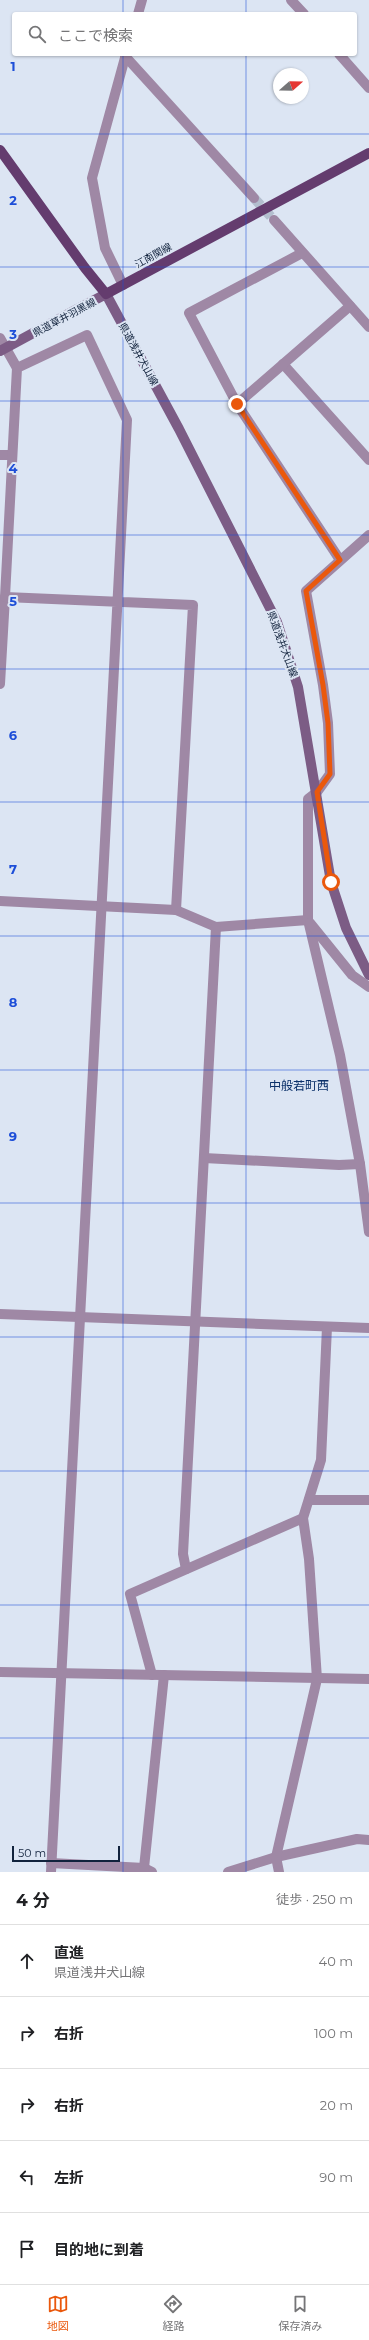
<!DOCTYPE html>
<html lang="ja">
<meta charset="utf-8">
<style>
:root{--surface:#fff;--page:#f2f2f2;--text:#202124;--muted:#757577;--line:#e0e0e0;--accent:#ea580c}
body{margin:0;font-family:Montserrat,"Noto Sans JP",sans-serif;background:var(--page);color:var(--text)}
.compass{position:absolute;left:273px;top:68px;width:36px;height:36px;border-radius:50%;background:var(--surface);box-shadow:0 1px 3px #0004;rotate:70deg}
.scale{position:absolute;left:12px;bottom:10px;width:108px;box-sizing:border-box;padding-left:4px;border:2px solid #11223c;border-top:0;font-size:11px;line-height:14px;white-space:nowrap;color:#11223c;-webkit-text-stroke:3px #dce5f3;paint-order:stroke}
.stop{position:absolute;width:12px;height:12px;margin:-9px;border:3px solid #ea580c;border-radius:50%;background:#fff}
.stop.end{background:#ea580c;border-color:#fff;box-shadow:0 1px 4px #0008}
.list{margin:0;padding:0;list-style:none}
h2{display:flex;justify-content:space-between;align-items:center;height:52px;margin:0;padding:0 16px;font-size:17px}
h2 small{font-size:13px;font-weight:400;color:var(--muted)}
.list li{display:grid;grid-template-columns:26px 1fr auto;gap:12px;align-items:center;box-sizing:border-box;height:72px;padding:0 16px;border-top:1px solid var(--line)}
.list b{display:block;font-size:15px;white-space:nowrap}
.list p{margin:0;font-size:13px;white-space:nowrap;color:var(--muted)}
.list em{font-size:13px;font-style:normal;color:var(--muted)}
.icon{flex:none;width:22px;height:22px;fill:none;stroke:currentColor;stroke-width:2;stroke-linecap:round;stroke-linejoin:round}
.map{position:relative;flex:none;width:369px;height:1872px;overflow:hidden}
.search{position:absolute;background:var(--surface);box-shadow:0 1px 3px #0004;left:12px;right:12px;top:12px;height:44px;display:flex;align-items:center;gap:10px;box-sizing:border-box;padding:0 14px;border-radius:4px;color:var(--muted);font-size:15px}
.sheet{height:412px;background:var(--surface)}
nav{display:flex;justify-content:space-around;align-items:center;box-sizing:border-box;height:56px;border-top:1px solid var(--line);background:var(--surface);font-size:11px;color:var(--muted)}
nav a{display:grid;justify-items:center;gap:2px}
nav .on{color:var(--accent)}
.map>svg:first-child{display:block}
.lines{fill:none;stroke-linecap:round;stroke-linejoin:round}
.minor-tunnel{stroke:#b3bece;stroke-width:10;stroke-dasharray:10 5;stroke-linecap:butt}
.minor{stroke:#9f88a5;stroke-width:10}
.tertiary{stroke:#9f88a5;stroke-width:10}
.secondary{stroke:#7c5c85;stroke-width:10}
.primary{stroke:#643c6e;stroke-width:10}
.secondary-bridge{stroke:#7c5c85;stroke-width:10}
.route{stroke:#ea580c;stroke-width:5}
.grid{fill:none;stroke:#1d4ed8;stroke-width:1;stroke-opacity:0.55}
.labels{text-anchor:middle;stroke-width:4;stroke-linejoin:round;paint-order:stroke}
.street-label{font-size:10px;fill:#11223c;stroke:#dce5f3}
.quarter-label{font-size:12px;fill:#0a3069;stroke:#dce5f3}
.grid-label{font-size:13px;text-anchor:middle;font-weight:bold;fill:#1d4ed8;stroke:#dce5f3;stroke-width:4;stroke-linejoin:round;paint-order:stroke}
</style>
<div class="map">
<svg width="369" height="1872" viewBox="0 0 369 1872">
<rect width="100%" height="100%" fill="#dce5f3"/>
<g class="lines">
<!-- minor-tunnel -->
<polyline class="minor-tunnel" points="254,198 274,220"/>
<!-- minor -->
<g class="minor">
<polyline points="138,14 142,0"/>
<polyline points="125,56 254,198"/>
<polyline points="274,220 369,327"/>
<polyline points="302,253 189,313 237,404 340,560"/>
<polyline points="123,285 105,248 92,178 126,54"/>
<polyline points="0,338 17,368"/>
<polyline points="283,364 369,460"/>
<polyline points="237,404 350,306"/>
<polyline points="0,455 11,455"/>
<polyline points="369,535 306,591 323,685 328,723 330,774 317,792 308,799 308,920 340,1055 360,1164 369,1232"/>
<polyline points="0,684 5,597"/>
<polyline points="0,901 176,910 216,927 308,920"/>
<polyline points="310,923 352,975 369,987"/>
<polyline points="204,1158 339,1165 360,1164"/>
<polyline points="0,1314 369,1328"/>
<polyline points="309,1500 369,1500"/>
<polyline points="186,1569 183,1554 216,927"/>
<polyline points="152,1675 130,1594 303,1518"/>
<polyline points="51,1863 144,1868 152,1872"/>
<polyline points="144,1868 164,1675"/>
<polyline points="51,1872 127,420 87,335 17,368 5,597 193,605 176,910"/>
<polyline points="228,1872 276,1857 357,1839 369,1840"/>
<polyline points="279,1872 276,1857 317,1679 309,1559 303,1518 321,1460 327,1327"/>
</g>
<!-- tertiary -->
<g class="tertiary">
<polyline points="291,0 304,14"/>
<polyline points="339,54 369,88"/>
<polyline points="0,1672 369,1679"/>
</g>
<!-- secondary -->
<polyline class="secondary" points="83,306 106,294 179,429 277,622 298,687 331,882 346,928 369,975"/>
<!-- primary -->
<polyline class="primary" points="0,150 85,268 106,294 369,153"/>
<!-- secondary-bridge -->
<polyline class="secondary-bridge" points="0,351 83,306"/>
</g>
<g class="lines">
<!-- route -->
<polyline class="route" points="237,404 340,560 306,591 323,685 328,723 330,774 317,792 331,882"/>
</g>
<!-- grid -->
<path class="grid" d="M 123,0 L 123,14M 246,0 L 246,14M 123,54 L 123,1872M 246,54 L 246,1872M 0,134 L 369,134M 0,267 L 369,267M 0,401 L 369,401M 0,535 L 369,535M 0,669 L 369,669M 0,802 L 369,802M 0,936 L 369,936M 0,1070 L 369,1070M 0,1203 L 369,1203M 0,1337 L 369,1337M 0,1471 L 369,1471M 0,1605 L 369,1605M 0,1738 L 369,1738"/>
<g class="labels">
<!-- street labels -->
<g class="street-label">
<text transform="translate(153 255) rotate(-29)" y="4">江南関線</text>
<text transform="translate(64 317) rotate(-28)" y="4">県道草井羽黒線</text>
<text transform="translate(139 354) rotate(61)" y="4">県道浅井犬山線</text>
<text transform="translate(283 644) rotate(70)" y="4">県道浅井犬山線</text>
</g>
<!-- quarter labels -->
<g class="quarter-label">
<text x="299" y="1090">中般若町西</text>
</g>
</g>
<g class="grid-label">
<text x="13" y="71">1</text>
<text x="13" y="205">2</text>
<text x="13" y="339">3</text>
<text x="13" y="473">4</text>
<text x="13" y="606">5</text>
<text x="13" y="740">6</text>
<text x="13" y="874">7</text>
<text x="13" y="1007">8</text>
<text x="13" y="1141">9</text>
</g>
</svg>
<svg class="compass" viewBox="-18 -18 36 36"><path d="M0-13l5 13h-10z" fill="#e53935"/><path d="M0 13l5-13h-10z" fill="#757577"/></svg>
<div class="scale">50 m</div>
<div class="stop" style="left:331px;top:882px"></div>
<div class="stop end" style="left:237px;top:404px"></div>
<div class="search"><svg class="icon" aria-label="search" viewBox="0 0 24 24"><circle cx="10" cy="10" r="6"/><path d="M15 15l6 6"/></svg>ここで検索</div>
</div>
<section class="sheet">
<h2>4 分<small>徒歩 · 250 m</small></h2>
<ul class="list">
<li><svg class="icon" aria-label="ahead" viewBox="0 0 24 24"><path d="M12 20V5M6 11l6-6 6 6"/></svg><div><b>直進</b><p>県道浅井犬山線</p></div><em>40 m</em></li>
<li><svg class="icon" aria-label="right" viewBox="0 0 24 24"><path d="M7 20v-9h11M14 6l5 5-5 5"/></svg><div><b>右折</b></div><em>100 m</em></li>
<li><svg class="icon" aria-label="right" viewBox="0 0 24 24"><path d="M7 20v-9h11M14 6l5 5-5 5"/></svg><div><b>右折</b></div><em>20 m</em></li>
<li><svg class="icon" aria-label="left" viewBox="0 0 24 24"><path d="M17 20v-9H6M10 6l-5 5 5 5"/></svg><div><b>左折</b></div><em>90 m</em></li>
<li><svg class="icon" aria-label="arrive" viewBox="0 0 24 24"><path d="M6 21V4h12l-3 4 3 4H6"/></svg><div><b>目的地に到着</b></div></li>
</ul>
</section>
<nav>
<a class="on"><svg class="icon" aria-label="map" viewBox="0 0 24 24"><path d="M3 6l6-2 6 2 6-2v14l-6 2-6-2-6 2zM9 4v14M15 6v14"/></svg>地図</a>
<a><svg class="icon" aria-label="directions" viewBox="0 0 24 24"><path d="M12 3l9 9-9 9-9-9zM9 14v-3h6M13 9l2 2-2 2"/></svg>経路</a>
<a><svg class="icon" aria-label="saved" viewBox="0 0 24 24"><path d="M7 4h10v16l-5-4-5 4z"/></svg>保存済み</a>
</nav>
